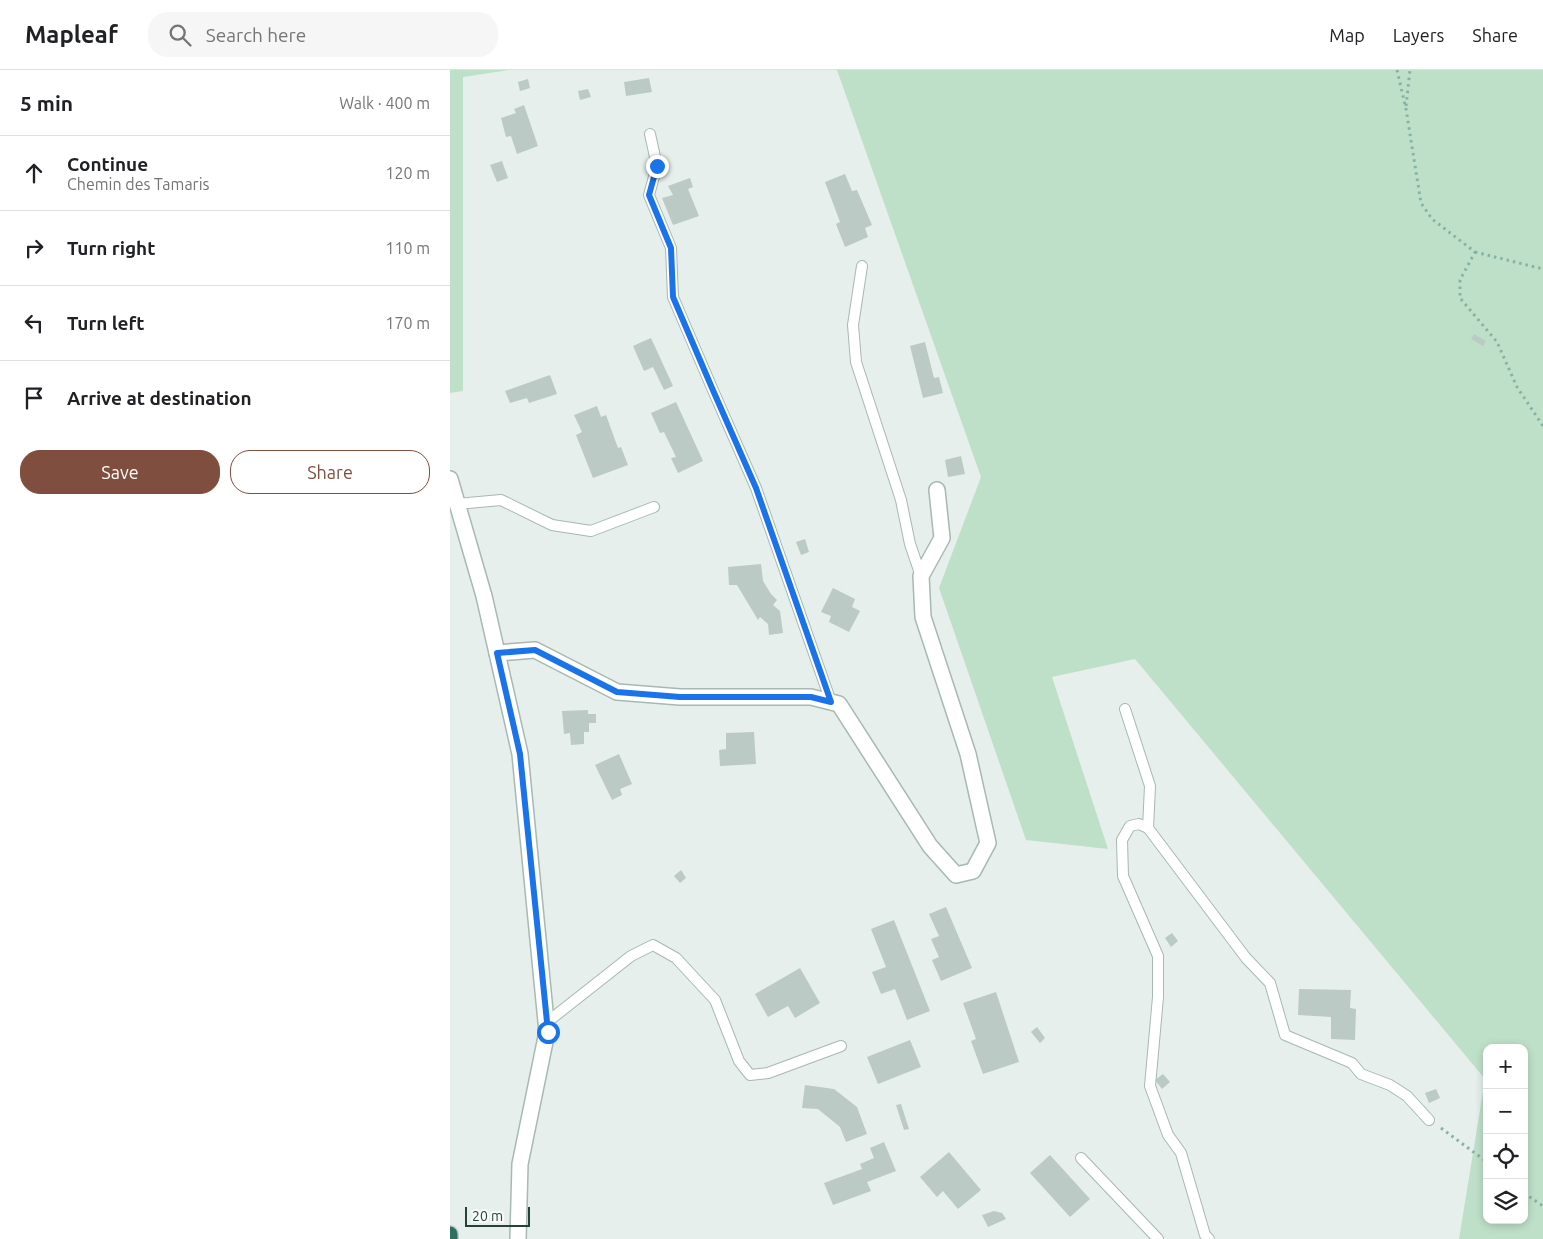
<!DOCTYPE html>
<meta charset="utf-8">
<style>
:root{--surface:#fff;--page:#f6f6f6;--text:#202124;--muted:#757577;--line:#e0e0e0;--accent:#7f4e3f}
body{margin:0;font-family:Ubuntu,sans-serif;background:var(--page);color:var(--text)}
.controls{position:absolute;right:15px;bottom:15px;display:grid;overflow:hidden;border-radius:10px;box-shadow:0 2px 8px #0003}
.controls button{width:45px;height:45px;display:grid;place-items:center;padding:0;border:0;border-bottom:1px solid var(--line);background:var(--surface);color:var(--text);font:25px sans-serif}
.scale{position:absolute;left:15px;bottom:12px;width:65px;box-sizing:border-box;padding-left:5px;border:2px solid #24423a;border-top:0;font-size:14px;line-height:18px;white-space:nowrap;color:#24423a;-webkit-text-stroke:4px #f7fbf9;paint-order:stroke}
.stop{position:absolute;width:15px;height:15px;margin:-11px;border:4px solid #1a73e8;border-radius:50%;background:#fff}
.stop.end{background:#1a73e8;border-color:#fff;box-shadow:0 1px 5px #0008}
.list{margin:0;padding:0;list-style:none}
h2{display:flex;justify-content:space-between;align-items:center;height:65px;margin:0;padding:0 20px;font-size:21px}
h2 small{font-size:16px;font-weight:400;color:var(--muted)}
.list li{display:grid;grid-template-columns:32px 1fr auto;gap:15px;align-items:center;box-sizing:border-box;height:75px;padding:0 20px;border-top:1px solid var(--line)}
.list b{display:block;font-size:19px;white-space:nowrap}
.list p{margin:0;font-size:16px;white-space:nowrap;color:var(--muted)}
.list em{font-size:16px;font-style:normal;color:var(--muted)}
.actions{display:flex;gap:10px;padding:15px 20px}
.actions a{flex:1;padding:11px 0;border:1px solid var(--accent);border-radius:20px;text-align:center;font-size:18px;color:var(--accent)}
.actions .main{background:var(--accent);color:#fff}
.icon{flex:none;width:28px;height:28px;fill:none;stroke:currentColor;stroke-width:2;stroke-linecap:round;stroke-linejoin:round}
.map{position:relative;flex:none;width:1093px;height:1169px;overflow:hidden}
header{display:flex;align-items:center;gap:30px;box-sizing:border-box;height:70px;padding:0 25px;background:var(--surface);border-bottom:1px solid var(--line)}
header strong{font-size:24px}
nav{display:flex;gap:28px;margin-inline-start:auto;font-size:18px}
.search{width:350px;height:45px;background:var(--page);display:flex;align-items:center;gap:12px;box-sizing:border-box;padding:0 18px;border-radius:20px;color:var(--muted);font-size:19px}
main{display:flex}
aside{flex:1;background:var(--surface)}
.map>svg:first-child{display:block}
.green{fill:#bfe0c8;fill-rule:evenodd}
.building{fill:#bbcac4}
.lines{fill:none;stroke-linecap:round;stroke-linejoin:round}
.service-casing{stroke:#a8b8b2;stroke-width:12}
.minor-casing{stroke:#a8b8b2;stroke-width:18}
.motorway-casing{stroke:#c2cac8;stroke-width:18}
.path{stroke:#86b3a5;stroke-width:3;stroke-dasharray:2.5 4;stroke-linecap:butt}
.service{stroke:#fff;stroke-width:10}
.minor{stroke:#fff;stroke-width:15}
.motorway{stroke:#2f6f62;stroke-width:15}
.route{stroke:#1a73e8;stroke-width:6}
</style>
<header>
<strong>Mapleaf</strong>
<div class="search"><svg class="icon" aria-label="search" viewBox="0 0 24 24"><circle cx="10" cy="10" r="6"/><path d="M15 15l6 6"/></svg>Search here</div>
<nav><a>Map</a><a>Layers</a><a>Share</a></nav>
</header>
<main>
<aside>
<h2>5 min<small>Walk · 400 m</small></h2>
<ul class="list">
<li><svg class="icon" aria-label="ahead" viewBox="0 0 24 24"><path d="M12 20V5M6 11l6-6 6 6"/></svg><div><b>Continue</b><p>Chemin des Tamaris</p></div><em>120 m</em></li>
<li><svg class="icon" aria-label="right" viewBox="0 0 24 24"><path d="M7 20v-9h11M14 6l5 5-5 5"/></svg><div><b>Turn right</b></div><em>110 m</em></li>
<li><svg class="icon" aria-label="left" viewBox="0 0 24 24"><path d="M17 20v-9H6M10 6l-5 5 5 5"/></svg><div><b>Turn left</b></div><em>170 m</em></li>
<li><svg class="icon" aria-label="arrive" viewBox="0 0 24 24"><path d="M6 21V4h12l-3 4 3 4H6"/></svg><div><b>Arrive at destination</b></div></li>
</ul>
<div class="actions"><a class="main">Save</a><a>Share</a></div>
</aside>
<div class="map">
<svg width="1093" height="1169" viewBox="0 0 1093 1169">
<rect width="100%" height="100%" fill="#e6efeb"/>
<!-- green -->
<g class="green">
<polygon points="0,0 59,0 13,7 13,321 0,323"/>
<path d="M 387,0 L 1093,0 L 1093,1169 L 1009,1169 L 1035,1009 L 685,589 L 602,607 L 658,779 L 576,770 L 489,518 L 531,407 ZM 1037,978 L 1074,978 L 1074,1150 L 1037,1150 Z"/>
</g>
<!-- building -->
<g class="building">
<polygon points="199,8 202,22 176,26 174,12"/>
<polygon points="78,9 80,18 70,21 68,12"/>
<polygon points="138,19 141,27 130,30 128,21"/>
<polygon points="74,35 88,76 67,84 61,66 56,67 51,48 66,43 64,39"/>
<polygon points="52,91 58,108 47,112 40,95"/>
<polygon points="395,104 402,121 407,120 422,155 415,158 418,167 395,177 386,154 390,152 375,112"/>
<polygon points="240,108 243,117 238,119 249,146 223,155 212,128 223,125 218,116"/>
<polygon points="1024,264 1036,271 1033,276 1021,269"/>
<polygon points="201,268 223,316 214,320 203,297 194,301 183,276"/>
<polygon points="475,272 484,308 489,307 493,323 473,328 460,276"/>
<polygon points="100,305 107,324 79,333 77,328 60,333 55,321"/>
<polygon points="226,332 253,391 228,403 221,388 226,387 214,362 210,363 201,343"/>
<polygon points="147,336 151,347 156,345 168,378 171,377 178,395 143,408 126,365 132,362 124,345"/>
<polygon points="511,386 515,404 498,407 495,390"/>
<polygon points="355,469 359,482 351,485 346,472"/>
<polygon points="311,494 313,511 321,524 327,530 323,535 330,541 333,563 319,565 318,554 310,547 308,550 287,515 279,515 278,497"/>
<polygon points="383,518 405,529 402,537 410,541 399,562 379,552 381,546 371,542"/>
<polygon points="138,640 138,644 146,644 146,653 139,653 139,662 134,662 134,674 121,675 120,663 114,664 112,641"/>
<polygon points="304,662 306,694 270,696 269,680 276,679 276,663"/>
<polygon points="169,684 182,714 170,719 172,725 162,730 145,695"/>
<polygon points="231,800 236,808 230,813 224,806"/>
<polygon points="496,837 522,898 491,911 482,890 489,887 481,869 489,866 479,844"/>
<polygon points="444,850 480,941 457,950 445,919 431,924 422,902 436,897 421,859"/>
<polygon points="722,863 728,871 721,877 715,868"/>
<polygon points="350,898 370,933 345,948 338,936 318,947 305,924"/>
<polygon points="849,919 901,920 900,938 906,939 905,970 881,969 881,947 848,945"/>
<polygon points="546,922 569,992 533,1004 521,971 526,969 513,933"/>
<polygon points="587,957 595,968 590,973 581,962"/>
<polygon points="460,970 471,997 428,1014 417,987"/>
<polygon points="713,1004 720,1012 712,1019 705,1010"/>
<polygon points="355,1015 384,1019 407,1037 417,1064 396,1072 390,1057 368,1039 352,1038"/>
<polygon points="986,1019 990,1028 979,1033 975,1023"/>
<polygon points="451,1034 459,1059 454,1060 446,1035"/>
<polygon points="434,1072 446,1101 417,1112 421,1121 383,1135 374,1113 412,1099 410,1094 424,1088 420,1078"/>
<polygon points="499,1082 531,1120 508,1139 493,1121 487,1127 470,1107"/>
<polygon points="600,1085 640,1129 620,1147 580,1103"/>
<polygon points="544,1141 552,1143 556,1149 538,1157 532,1145"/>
</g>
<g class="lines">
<defs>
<g id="service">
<polyline points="200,64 207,96 199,125 221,178 223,227 262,318 306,418 381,632"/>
<polyline points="412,196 403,255 406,292 451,430 460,474 471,506"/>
<polyline points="7,434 51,430 102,455 141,461 204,437"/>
<polyline points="675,639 700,716 698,758"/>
<polyline points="96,953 181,886 203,875 226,888 265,930 289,991 300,1005 318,1003 391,976"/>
<polyline points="631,1088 708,1169"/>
<polyline points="759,1169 755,1165 731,1083 718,1065 700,1016 708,927 708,886 673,806 672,770 680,756 689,754 698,758 796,888 820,913 835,965 902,993 911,1004 940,1015 957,1026 979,1050"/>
</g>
<g id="minor">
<polyline points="0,409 34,526 70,684 97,962 70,1094 68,1169"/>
<polyline points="47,583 85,580 167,622 230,627 361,627 389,634 480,776 506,805 523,801 538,773 518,684 473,547 471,506 492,468 487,420"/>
</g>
<polyline id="motorway" points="0,1164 0,1169"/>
</defs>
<!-- service casing -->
<use href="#service" class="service-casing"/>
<!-- minor casing -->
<use href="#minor" class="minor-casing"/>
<!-- motorway casing -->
<use href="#motorway" class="motorway-casing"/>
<!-- path -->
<g class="path">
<polyline points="947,0 956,39 971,133 982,149 1025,182 1010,210 1010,228 1047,272 1067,317 1093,356"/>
<polyline points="956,36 960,0"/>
<polyline points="1025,182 1093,199"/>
<polyline points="991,1058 1037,1092"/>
<polyline points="1074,1123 1093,1136"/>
</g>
<!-- service -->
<use href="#service" class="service"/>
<!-- minor -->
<use href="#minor" class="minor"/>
<!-- motorway -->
<use href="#motorway" class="motorway"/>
</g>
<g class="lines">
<!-- route -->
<polyline class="route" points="98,962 70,684 47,583 85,580 167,622 230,627 361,627 381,632 306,418 262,318 223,227 221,178 199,125 207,96"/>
</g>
</svg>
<div class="controls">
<button>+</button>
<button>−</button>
<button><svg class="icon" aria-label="locate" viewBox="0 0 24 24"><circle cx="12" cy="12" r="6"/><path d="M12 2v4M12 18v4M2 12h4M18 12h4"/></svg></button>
<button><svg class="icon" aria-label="layers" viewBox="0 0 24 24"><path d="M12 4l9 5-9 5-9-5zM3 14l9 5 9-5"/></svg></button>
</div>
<div class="scale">20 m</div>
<div class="stop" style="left:98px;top:962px"></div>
<div class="stop end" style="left:207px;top:96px"></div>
</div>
</main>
